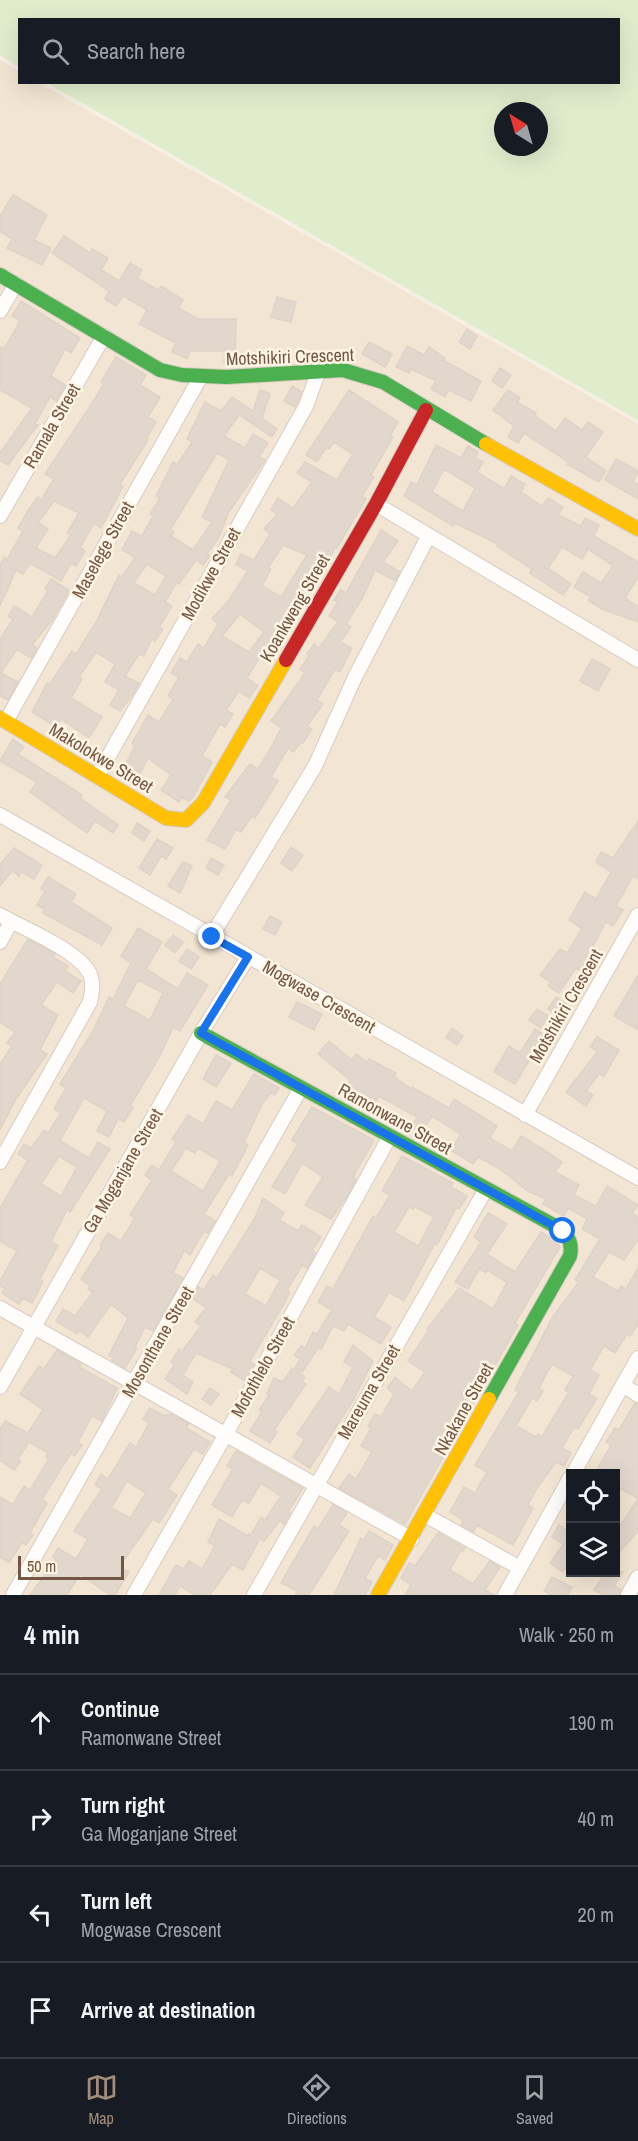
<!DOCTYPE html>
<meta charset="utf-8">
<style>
:root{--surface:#171b24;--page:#242831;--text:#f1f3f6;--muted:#9ea1a6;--line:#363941;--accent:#a28c7c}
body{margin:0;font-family:"Archivo Narrow",sans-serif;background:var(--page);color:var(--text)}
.controls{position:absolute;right:18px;bottom:18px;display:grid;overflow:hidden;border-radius:0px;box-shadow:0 6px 24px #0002}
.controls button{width:54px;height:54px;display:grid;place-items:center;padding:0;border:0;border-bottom:2px solid var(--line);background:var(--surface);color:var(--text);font:30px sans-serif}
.compass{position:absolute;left:494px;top:102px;width:54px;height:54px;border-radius:50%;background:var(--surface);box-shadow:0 6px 24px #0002;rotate:323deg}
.scale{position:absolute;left:18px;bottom:15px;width:106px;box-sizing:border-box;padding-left:6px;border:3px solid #745644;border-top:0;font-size:16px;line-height:21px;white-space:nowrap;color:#745644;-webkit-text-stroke:4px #fff5e4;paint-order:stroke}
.stop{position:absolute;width:18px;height:18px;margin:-14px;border:4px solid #1a73e8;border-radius:50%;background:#fff}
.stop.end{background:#1a73e8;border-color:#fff;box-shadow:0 2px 6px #0008}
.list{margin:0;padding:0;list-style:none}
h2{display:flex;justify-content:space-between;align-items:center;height:78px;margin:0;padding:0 24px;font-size:26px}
h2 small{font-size:20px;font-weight:400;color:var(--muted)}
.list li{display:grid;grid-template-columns:39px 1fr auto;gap:18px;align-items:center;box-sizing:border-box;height:96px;padding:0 24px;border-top:2px solid var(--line)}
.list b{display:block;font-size:22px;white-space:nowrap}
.list p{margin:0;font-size:20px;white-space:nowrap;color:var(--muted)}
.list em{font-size:20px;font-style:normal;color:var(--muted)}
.icon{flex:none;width:33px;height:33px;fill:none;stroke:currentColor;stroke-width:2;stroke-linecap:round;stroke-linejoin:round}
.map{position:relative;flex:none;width:638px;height:1595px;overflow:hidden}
.search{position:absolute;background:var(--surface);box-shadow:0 6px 24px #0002;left:18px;right:18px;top:18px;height:66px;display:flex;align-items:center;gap:15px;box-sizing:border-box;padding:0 21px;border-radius:0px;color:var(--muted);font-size:22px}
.sheet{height:462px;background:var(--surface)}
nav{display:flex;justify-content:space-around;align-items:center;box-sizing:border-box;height:84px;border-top:2px solid var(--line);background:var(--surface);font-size:16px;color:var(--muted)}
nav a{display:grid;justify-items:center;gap:3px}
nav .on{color:var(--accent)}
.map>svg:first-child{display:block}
.residential{fill:#f3e5d3;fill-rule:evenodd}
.green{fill:#e0edcd;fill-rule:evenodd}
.building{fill:#e2d7cc;stroke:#dfd2c6;stroke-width:1.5;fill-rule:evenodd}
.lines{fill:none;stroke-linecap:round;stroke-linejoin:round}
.street-casing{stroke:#d7ccc2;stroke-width:16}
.fast-casing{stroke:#d6cbc1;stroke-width:16}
.slow-casing{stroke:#d6cbc1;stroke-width:16}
.jam-casing{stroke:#d6cbc1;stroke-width:16}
.street{stroke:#fefdfb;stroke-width:14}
.fast{stroke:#4caf50;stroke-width:14}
.slow{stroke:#ffc107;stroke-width:14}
.jam{stroke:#c62828;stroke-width:14}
.route{stroke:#1a73e8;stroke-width:8}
.labels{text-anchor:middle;stroke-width:5;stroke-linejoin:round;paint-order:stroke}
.street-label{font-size:18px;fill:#745644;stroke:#fff5e4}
</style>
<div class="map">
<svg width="638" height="1595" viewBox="0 0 638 1595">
<rect width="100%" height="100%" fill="#f6efe4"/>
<!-- residential -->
<path class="residential" d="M 0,60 L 19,71 L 20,82 L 39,83 L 638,424 L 638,1595 L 0,1595 ZM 570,1474 L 616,1474 L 616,1572 L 570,1572 Z"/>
<!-- green -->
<path class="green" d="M 0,0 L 638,0 L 638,420 L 47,83 L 618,82 L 618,20 L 20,20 L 19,67 L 0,55 ZM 503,111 L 539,111 L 539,147 L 503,147 Z"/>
<!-- building -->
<g class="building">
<polygon points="13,195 47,215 34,240 51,248 42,265 7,248 12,239 0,231 0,216"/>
<polygon points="64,236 90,253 92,249 108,258 101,270 119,281 130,263 142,270 137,278 158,290 161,286 183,300 178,308 198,319 236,319 235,363 224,363 225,351 190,351 187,359 172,352 176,343 139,324 147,310 123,296 116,306 105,299 109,291 52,253"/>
<polygon points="277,297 296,302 291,322 271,317"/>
<polygon points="21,301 80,338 71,353 65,349 51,376 65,385 56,401 50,397 35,424 38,425 8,465 0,460 0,453 32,408 0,390 0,347 4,349 20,321 12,316"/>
<polygon points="467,329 477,336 470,349 459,342"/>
<polygon points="369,342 392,354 385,367 362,354"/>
<polygon points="407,346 424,355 429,347 445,358 443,360 481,381 471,401 449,390 445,397 431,389 436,381 411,369 409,373 396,367"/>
<path d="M 116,357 L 146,375 L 140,385 L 160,397 L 148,417 L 156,422 L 146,439 L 148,440 L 120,484 L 123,486 L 101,528 L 94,523 L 80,548 L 85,551 L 76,566 L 71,563 L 61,581 L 30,563 L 23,574 L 16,570 L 0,606 L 0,565 L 4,557 L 7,559 L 23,531 L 18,528 L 29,509 L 38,497 L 41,500 L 54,479 L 45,474 L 89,408 L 104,384 L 101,382 ZM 54,501 L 79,513 L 67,533 L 71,535 L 55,558 L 36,548 L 48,529 L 38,523 Z"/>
<polygon points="500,368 511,375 502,388 492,381"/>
<polygon points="292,386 302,392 295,407 284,401"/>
<path d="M 260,390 L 270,394 L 262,418 L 277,429 L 272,437 L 239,415 L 224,436 L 245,448 L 253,434 L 268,443 L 259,457 L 265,460 L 229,512 L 218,539 L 207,554 L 210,556 L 203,565 L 196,560 L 179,584 L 177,582 L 165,602 L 172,606 L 159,627 L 163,629 L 155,641 L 152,639 L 144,656 L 139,654 L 125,676 L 139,683 L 133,694 L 120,711 L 110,705 L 119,690 L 105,682 L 115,664 L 96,652 L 79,677 L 82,679 L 71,698 L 102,717 L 89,738 L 61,719 L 56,727 L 32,712 L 47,683 L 49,685 L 72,651 L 76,654 L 78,651 L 95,624 L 119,575 L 122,577 L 135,557 L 122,550 L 132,531 L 142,536 L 153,516 L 150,514 L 160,498 L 156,496 L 173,462 L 177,465 L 192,442 L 187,439 L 205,402 L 221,411 L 232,397 L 253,411 ZM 217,453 L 229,460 L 202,517 L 212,522 L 193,550 L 171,536 L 174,532 L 170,530 ZM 147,564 L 166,576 L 155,595 L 134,583 Z"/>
<path d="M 349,390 L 398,422 L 390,436 L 393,437 L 371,475 L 374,477 L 362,496 L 366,499 L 337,548 L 335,547 L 327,564 L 321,561 L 293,604 L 299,608 L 284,633 L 287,635 L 266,659 L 261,655 L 247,678 L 258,686 L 249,698 L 239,691 L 226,710 L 233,714 L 225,727 L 220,724 L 202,756 L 212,762 L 194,796 L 189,801 L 182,797 L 179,802 L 161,790 L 171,775 L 148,758 L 139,775 L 124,767 L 135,746 L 132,743 L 148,715 L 159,722 L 173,699 L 168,696 L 179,677 L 171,673 L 180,658 L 187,662 L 198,644 L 204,648 L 218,624 L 212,619 L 229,600 L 248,571 L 236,565 L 241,554 L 254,560 L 270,534 L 264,529 L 277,514 L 271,510 L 278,498 L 293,508 L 312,482 L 297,473 L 305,462 L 337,480 L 353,454 L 334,442 L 329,449 L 326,447 L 317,462 L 306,455 ZM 283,545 L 307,555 L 281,597 L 262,586 L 271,569 L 268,568 ZM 240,614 L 264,632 L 249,652 L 222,636 Z"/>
<polygon points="508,390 520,398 517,402 536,413 534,415 556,431 565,418 582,430 588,422 603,432 586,457 606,471 599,482 567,464 569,462 524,433 518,443 508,437 514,426 493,410"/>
<path d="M 436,445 L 461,458 L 468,446 L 478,452 L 475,458 L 483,462 L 477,472 L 504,489 L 511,476 L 525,484 L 521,492 L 542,506 L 548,498 L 563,507 L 558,515 L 581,526 L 585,518 L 599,525 L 594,536 L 638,562 L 638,577 L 625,598 L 638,607 L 638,622 L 602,609 L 588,600 L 591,597 L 574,587 L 583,572 L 601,583 L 613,566 L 588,549 L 582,559 L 562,547 L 548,568 L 571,584 L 563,595 L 530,573 L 532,569 L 497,546 L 498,544 L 455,523 L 453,526 L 404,496 L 411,482 L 417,485 ZM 444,469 L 475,488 L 463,511 L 432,492 Z"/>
<polygon points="616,459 638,471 633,482 638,484 638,499 605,480"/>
<polygon points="381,530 398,541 383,562 400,572 395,581 375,570 363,597 346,624 351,627 340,642 352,648 340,672 335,669 317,700 323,704 307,726 312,729 303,743 301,742 293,752 288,748 271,777 278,781 255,818 252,816 241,832 236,829 225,849 207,840 231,800 225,797 250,764 258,769 272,746 281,728 271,721 305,673 300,669 309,656 307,654 314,644 319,648 338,622 329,616 338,602 334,600 341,589 346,593"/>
<polygon points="51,579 69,590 53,619 32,645 37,648 31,658 17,649 1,673 18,682 8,700 0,696 0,639 13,619 8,616 14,606 32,617 48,591 45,589"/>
<polygon points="592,659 610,669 598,691 580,681"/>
<polygon points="13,739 24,747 18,754 82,795 80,798 118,825 113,833 95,821 87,833 30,792 37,782 0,761"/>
<polygon points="638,821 638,879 633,876 616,906 623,910 613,926 606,922 593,946 598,949 585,973 576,968 559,993 548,986 551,982 540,975 560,949 567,953 582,929 569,920 585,892 596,899 611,872 596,862 601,852 613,858"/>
<polygon points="137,823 150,831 144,841 132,833"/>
<polygon points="157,839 173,848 166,859 161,856 150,875 139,868"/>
<polygon points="291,847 303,855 292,871 281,863"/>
<polygon points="14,848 42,865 34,879 22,872 19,876 12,871 0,886 0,865"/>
<polygon points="211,858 224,865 218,875 206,868"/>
<polygon points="183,862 192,866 180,893 168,886"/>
<polygon points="48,877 76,894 71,902 112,928 102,945 43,913 44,909 37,905 45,891 41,889"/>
<polygon points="270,916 282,922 275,935 263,929"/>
<path d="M 138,928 L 162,942 L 146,969 L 178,989 L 187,973 L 208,985 L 180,1031 L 173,1027 L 161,1054 L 130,1106 L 133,1108 L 124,1122 L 118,1119 L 109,1137 L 97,1131 L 107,1111 L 84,1098 L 60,1141 L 89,1158 L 98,1142 L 110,1149 L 70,1212 L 67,1210 L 51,1242 L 58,1245 L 40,1279 L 43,1281 L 37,1294 L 32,1303 L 23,1298 L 19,1304 L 2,1293 L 5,1288 L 0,1286 L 0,1281 L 17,1251 L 0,1241 L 0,1208 L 28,1160 L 18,1154 L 24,1144 L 31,1148 L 44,1130 L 48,1133 L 61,1113 L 54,1109 L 66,1088 L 60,1084 L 93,1031 L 109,997 L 113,999 L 131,963 L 121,956 ZM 138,980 L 163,993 L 150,1020 L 124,1006 ZM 59,1156 L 77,1167 L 61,1196 L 41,1184 Z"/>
<polygon points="173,935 183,942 175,953 165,945"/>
<polygon points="28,939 55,954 53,957 68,966 65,971 81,981 73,993 57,982 41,1005 58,1015 40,1050 47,1054 16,1099 0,1130 0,1064 12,1046 7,1043 15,1032 0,1022 0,984"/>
<polygon points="187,949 199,957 191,969 179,961"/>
<polygon points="638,975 638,1030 614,1016"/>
<polygon points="556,997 568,1005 560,1017 548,1009"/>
<polygon points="297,1002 322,1014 314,1030 289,1017"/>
<polygon points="537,1009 548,1016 541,1028 529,1020"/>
<polygon points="452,1028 463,1036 457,1045 446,1037"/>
<polygon points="535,1029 548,1037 540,1049 537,1047 515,1084 494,1072 509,1046 520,1053"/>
<polygon points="597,1037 619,1050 604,1076 599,1074 586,1091 593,1095 586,1106 566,1092 598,1051 590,1047"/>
<path d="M 329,1041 L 352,1060 L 356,1054 L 367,1062 L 369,1059 L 396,1073 L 394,1077 L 411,1089 L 412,1087 L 449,1108 L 454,1099 L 497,1126 L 490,1138 L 512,1151 L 521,1136 L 546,1151 L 562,1162 L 555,1172 L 579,1185 L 574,1195 L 596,1206 L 607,1186 L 638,1205 L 632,1213 L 638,1217 L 638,1240 L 624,1260 L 609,1252 L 593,1277 L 618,1291 L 621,1286 L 626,1289 L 638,1268 L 638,1324 L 630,1336 L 627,1334 L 615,1353 L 604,1346 L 590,1370 L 599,1375 L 589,1394 L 597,1398 L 578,1429 L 574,1427 L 562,1448 L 571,1453 L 564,1466 L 556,1462 L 537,1488 L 528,1505 L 533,1508 L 513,1545 L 477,1525 L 474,1532 L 461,1525 L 463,1520 L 450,1512 L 464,1487 L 475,1493 L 487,1472 L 475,1465 L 519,1392 L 515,1390 L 552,1318 L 579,1282 L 575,1280 L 600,1239 L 582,1229 L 587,1219 L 568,1208 L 564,1216 L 543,1204 L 546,1199 L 528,1191 L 500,1169 L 478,1157 L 473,1164 L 451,1150 L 461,1134 L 432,1116 L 419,1136 L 409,1131 L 417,1117 L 379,1096 L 375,1103 L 357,1092 L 354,1098 L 343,1091 L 350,1080 L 318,1054 ZM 552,1364 L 573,1376 L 565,1390 L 569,1392 L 552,1420 L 542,1437 L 538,1434 L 536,1437 L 516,1426 L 532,1398 L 537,1401 L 543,1391 L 539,1388 Z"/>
<polygon points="216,1055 231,1063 216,1087 203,1079"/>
<path d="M 254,1074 L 279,1088 L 275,1095 L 271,1093 L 262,1104 L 244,1143 L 248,1145 L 232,1176 L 229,1174 L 204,1214 L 215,1221 L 208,1233 L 204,1231 L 190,1255 L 184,1251 L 173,1273 L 183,1278 L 153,1331 L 145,1327 L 135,1347 L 137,1348 L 125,1368 L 112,1360 L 113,1358 L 109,1355 L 128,1318 L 111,1304 L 88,1337 L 79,1330 L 77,1334 L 56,1321 L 63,1309 L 75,1316 L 93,1292 L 88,1289 L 90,1286 L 81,1279 L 102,1247 L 100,1245 L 108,1233 L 121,1241 L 135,1218 L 130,1215 L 152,1180 L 145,1175 L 152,1165 L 159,1170 L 176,1142 L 172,1139 L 188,1115 L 203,1124 L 216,1101 L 232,1110 ZM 186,1148 L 195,1153 L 198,1148 L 220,1161 L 203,1191 L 171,1171 Z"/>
<polygon points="312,1107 374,1140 353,1177 356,1179 349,1193 331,1219 305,1205 323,1177 302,1163 285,1194 272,1187 298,1144 292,1140"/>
<path d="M 402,1156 L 453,1183 L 451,1187 L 467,1196 L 459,1209 L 456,1208 L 437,1245 L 435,1243 L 404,1301 L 389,1292 L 374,1317 L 391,1327 L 381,1344 L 348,1324 L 344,1331 L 333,1326 L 321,1350 L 318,1348 L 302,1372 L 295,1368 L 300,1359 L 294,1355 L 301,1346 L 305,1348 L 313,1332 L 317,1334 L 332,1310 L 318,1302 L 327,1286 L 333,1289 L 373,1216 L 376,1218 L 390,1195 L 382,1191 ZM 414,1206 L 434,1217 L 418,1246 L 394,1232 L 409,1207 L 413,1209 Z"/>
<path d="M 263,1198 L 284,1213 L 279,1220 L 298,1231 L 302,1225 L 321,1237 L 312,1250 L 316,1253 L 307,1268 L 302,1265 L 287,1290 L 290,1292 L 285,1302 L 250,1361 L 254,1364 L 245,1381 L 231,1372 L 233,1369 L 196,1353 L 183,1375 L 193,1382 L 187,1394 L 165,1379 L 175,1364 L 171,1362 L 179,1349 L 182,1351 L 201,1326 L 195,1322 L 206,1308 L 192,1298 L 198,1287 L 204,1290 L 213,1275 L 217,1278 L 255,1218 ZM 260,1268 L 280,1280 L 266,1306 L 245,1294 Z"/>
<polygon points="488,1213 507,1224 487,1254 515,1272 541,1232 556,1241 560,1247 515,1323 518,1325 470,1409 468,1408 442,1447 447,1450 405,1524 339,1488 349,1474 356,1479 372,1452 361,1446 371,1428 368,1426 375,1414 381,1417 394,1394 387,1388 395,1377 412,1391 425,1372 408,1361 429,1330 427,1329 459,1288 493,1309 507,1282 487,1270 486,1273 479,1269 468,1289 455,1282 481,1242 474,1237"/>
<polygon points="353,1345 373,1361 354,1399 310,1468 293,1457 305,1439 297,1434 329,1387 339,1394 353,1367 344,1362"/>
<polygon points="57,1350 81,1364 79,1367 117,1388 102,1421 92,1416 78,1442 82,1445 75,1456 71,1453 42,1499 47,1503 30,1533 33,1535 26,1545 22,1542 9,1563 0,1557 0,1497 13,1505 24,1486 30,1490 49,1459 46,1457 48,1453 29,1442 18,1459 21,1461 14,1470 0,1460 0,1429 5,1421 28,1433 43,1410 20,1394 39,1366 44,1369"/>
<polygon points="292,1368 305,1377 301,1382 306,1384 274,1430 277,1432 270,1443 250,1431 262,1412 259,1410 269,1395 267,1394 274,1378 283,1382"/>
<polygon points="210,1388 219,1394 211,1405 202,1399"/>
<polygon points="635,1403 638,1404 638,1498 615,1486 615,1473 595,1473 611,1445 606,1442 615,1428 619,1430"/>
<path d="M 150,1408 L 164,1416 L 171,1414 L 189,1424 L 186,1428 L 210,1442 L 203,1454 L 194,1449 L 168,1489 L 177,1495 L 159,1523 L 153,1519 L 119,1567 L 129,1572 L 115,1595 L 110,1595 L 80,1574 L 67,1595 L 30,1595 L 56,1560 L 53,1557 L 58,1548 L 76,1559 L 88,1539 L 74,1531 L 102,1489 L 95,1485 L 101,1474 L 108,1479 L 130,1443 L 136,1447 L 149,1423 L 143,1419 ZM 127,1481 L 146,1493 L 130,1518 L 111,1508 Z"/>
<polygon points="236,1451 303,1488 288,1512 290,1513 284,1524 280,1521 264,1541 252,1533 261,1517 265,1520 281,1496 261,1483 249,1503 242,1500 232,1517 212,1505 233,1469 227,1466"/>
<polygon points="638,1499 638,1531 615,1557 615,1533"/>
<polygon points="333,1505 347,1513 339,1525 349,1531 309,1595 295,1595 297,1591 281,1583 314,1526 318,1529"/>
<polygon points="219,1519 248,1536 249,1534 259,1540 243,1570 232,1564 210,1595 195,1595 180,1586 175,1595 159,1595 176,1565 184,1569 189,1561 202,1569 215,1546 208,1542"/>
<polygon points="559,1525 570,1532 570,1560 563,1572 550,1563 564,1544 552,1537"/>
<polygon points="369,1531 393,1545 385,1560 378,1556 365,1578 372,1582 365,1595 334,1595 361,1538 364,1540"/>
<polygon points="438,1533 465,1548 463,1551 461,1550 450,1570 473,1584 490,1561 500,1567 485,1590 494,1595 405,1595 411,1585 401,1578 409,1563 415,1566"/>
<polygon points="606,1572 623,1572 614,1586 621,1590 619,1595 604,1595 594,1590"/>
<polygon points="552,1577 572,1587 568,1595 551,1595 544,1591"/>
</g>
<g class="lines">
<defs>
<g id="street">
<polyline points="0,311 16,284"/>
<polyline points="376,504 638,660"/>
<polyline points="0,516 104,336"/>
<polyline points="6,721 200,378"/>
<polyline points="98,775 306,406 319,370"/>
<polyline points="0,815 638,1178"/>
<path d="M 0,915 C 24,929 78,950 90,974 C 94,984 92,992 90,1002 L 0,1162"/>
<polyline points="211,937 315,766 355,677 428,537"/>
<polyline points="0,942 11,922"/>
<polyline points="525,1115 638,915"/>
<polyline points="0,1308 412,1539"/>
<polyline points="623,1385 638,1395"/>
<polyline points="0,1387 201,1033 248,957"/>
<polyline points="573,1474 638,1358"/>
<polyline points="425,1515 520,1568"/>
<polyline points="13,1595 301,1088"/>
<polyline points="134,1595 226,1434 390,1136"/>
<polyline points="254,1595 486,1189"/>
<polyline points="505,1595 570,1478"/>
<polyline points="628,1595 638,1577"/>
</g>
<g id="fast">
<polyline points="0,275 160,370 182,375 227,377 343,370 383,382 486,444"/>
<path d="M 201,1033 L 555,1226 C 567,1234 573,1241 570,1256 L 489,1399"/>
</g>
<g id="slow">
<polyline points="486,444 638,529"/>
<polyline points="0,718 166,818 186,820 203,803 286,660"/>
<polyline points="378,1595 489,1399"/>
</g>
<polyline id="jam" points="286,660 376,504 426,410"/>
</defs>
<!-- street casing -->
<use href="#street" class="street-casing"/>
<!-- fast casing -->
<use href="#fast" class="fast-casing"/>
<!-- slow casing -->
<use href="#slow" class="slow-casing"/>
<!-- jam casing -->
<use href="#jam" class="jam-casing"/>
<!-- street -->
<use href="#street" class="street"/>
<!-- fast -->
<use href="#fast" class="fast"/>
<!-- slow -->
<use href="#slow" class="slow"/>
<!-- jam -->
<use href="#jam" class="jam"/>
</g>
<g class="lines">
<!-- route -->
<polyline class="route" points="212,937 248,957 201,1033 563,1231"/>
</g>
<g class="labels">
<!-- street labels -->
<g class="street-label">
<text transform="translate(290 357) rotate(-2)" y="6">Motshikiri Crescent</text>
<text transform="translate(52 426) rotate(-60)" y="6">Ramala Street</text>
<text transform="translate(103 550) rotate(-61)" y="6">Maselege Street</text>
<text transform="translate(211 574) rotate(-61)" y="6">Modikwe Street</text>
<text transform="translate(295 608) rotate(-60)" y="6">Koankweng Street</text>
<text transform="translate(101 758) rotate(31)" y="6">Makolokwe Street</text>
<text transform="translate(319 997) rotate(30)" y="6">Mogwase Crescent</text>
<text transform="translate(566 1006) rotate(-60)" y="6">Motshikiri Crescent</text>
<text transform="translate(395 1119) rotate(29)" y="6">Ramonwane Street</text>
<text transform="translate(123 1171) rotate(-60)" y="6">Ga Moganjane Street</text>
<text transform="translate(158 1342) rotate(-60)" y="6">Mosonthane Street</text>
<text transform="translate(263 1367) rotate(-61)" y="6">Mofothlelo Street</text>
<text transform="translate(369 1392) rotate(-60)" y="6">Mareuma Street</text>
<text transform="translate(464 1409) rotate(-61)" y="6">Nkakane Street</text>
</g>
</g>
</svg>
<div class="controls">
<button><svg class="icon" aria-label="locate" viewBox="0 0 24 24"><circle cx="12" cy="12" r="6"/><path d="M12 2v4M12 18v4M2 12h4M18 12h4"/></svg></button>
<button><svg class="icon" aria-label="layers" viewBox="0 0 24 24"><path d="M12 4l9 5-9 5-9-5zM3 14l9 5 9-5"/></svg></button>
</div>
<svg class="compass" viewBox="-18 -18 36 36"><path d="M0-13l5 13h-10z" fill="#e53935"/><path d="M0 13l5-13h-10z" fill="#9ea1a6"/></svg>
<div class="scale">50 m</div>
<div class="stop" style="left:563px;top:1231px"></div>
<div class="stop end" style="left:212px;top:937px"></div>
<div class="search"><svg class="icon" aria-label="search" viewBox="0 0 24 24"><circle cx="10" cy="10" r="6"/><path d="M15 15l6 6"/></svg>Search here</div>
</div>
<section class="sheet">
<h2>4 min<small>Walk · 250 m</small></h2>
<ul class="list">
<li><svg class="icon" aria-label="ahead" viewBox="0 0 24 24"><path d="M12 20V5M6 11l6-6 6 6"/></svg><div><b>Continue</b><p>Ramonwane Street</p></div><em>190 m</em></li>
<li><svg class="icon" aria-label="right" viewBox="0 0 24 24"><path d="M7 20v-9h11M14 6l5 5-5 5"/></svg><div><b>Turn right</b><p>Ga Moganjane Street</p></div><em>40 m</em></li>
<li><svg class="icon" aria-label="left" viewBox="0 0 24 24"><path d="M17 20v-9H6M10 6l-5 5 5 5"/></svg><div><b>Turn left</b><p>Mogwase Crescent</p></div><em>20 m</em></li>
<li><svg class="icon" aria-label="arrive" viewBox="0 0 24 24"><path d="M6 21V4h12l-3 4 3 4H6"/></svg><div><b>Arrive at destination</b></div></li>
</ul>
</section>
<nav>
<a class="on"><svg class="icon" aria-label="map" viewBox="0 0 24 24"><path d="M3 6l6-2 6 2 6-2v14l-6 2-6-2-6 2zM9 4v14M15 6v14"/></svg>Map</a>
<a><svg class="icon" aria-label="directions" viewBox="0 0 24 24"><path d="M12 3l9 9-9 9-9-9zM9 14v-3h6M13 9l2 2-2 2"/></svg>Directions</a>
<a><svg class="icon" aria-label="saved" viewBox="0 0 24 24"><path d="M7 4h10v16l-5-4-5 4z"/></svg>Saved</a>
</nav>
